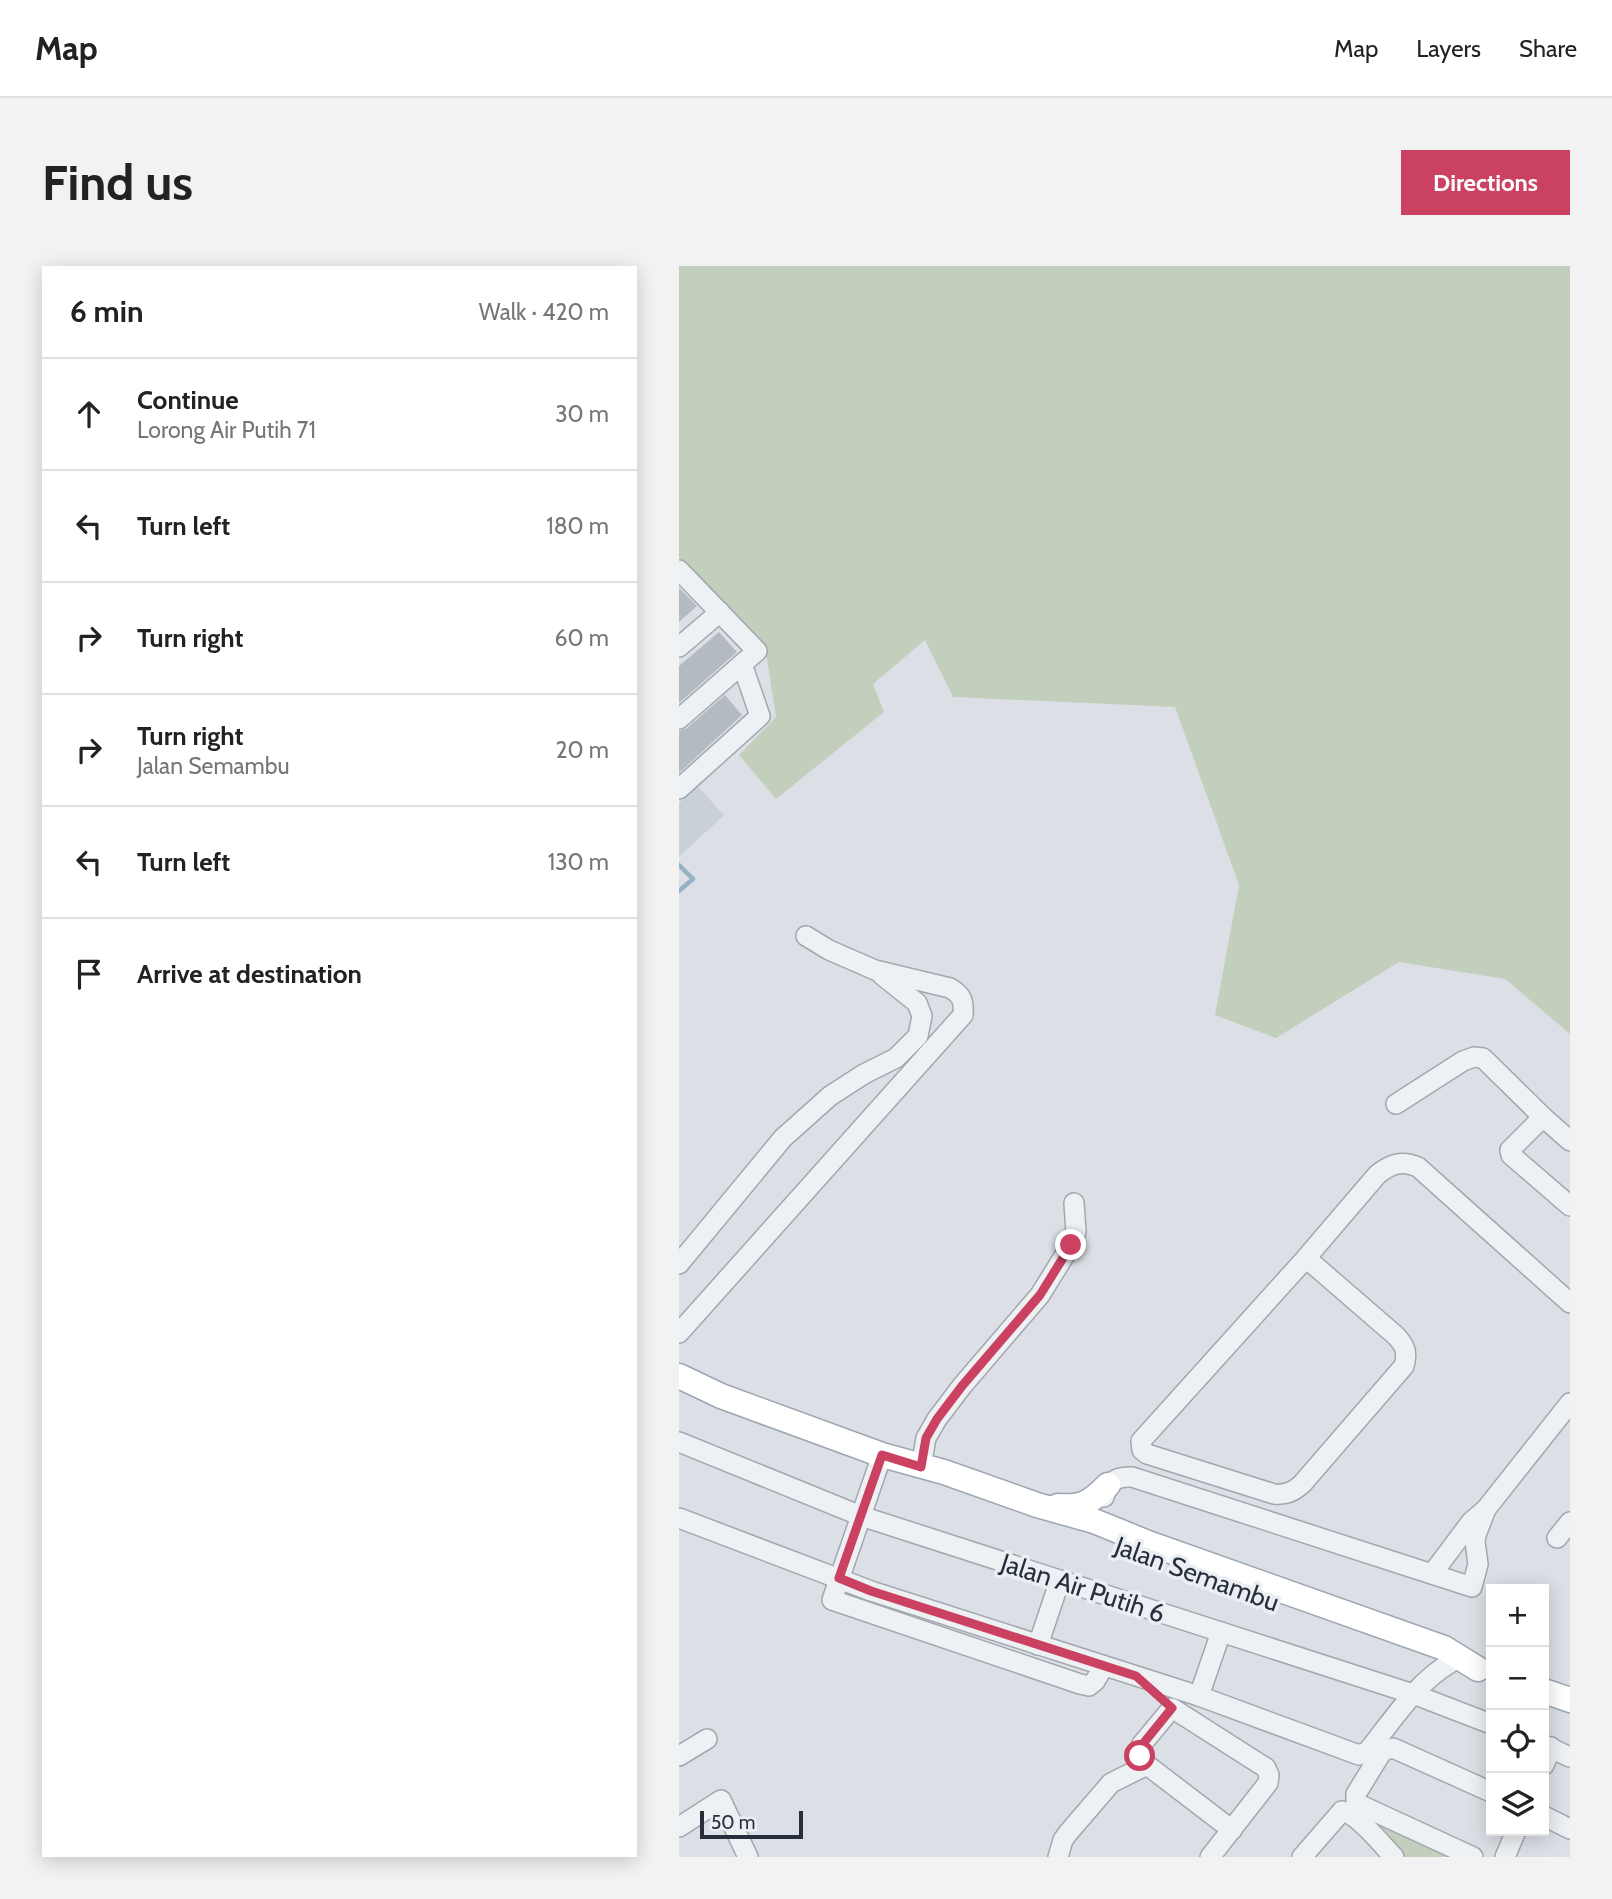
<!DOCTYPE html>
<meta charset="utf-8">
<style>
:root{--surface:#fff;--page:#f2f2f2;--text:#222;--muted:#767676;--line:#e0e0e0;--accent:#ca4161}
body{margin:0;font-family:Cabin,sans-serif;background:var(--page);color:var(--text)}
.controls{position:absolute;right:21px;bottom:21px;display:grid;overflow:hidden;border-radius:0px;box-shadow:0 4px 18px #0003}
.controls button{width:63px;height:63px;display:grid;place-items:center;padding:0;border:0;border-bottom:2px solid var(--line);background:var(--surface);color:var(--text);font:35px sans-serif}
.scale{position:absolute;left:21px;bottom:18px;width:103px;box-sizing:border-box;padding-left:7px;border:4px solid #262f3b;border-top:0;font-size:19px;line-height:24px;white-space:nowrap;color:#262f3b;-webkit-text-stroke:5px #ebeff3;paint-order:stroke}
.stop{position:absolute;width:21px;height:21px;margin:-16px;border:5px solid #ca4161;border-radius:50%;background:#fff}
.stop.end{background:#ca4161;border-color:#fff;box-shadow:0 2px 7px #0008}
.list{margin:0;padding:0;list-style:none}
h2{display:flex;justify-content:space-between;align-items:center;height:91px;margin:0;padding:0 28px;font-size:30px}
h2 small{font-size:23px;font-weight:400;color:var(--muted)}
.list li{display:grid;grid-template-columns:46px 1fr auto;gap:21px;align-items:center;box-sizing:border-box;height:112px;padding:0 28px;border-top:2px solid var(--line)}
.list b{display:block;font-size:26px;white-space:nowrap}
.list p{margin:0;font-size:23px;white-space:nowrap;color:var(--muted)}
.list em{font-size:23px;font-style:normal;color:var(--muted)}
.icon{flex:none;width:38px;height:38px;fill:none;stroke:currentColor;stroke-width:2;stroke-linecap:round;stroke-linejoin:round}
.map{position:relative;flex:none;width:891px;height:1591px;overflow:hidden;border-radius:0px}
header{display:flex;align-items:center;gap:42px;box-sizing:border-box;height:98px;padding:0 35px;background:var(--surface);border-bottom:2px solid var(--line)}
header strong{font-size:33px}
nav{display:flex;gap:38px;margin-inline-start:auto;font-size:24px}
.intro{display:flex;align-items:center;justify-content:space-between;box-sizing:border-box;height:168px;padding:0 42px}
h1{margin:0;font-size:49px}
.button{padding:18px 32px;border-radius:0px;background:var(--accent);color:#fff;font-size:24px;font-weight:700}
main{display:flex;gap:42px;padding:0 42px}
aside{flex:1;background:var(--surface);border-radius:0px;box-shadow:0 4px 18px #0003}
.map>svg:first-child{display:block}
.built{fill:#cad0d7}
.green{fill:#c3cfbd}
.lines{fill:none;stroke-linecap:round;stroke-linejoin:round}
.stream{stroke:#97b1c5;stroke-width:4.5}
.building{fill:#b3bac2}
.minor-casing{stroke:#a2a7af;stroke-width:22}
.major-casing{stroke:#9ba6b1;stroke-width:27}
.minor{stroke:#eef1f4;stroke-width:19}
.major{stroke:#fff;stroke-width:24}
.route{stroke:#ca4161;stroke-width:9}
.labels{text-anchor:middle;stroke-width:7;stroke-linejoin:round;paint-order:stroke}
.street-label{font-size:26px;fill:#262f3b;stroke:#ebeff3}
</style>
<header>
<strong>Map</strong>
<nav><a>Map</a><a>Layers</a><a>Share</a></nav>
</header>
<div class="intro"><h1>Find us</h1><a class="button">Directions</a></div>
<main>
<aside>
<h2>6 min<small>Walk · 420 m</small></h2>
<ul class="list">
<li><svg class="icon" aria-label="ahead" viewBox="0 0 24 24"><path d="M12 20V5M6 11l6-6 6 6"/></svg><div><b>Continue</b><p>Lorong Air Putih 71</p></div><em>30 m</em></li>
<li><svg class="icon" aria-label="left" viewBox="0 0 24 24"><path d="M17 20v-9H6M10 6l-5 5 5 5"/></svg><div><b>Turn left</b></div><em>180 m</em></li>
<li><svg class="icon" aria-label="right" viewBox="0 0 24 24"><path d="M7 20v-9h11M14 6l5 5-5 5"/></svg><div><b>Turn right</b></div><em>60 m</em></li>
<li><svg class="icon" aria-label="right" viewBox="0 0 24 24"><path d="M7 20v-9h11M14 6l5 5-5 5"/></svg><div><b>Turn right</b><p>Jalan Semambu</p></div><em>20 m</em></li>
<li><svg class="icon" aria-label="left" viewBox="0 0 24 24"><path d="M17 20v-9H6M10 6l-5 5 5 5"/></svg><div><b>Turn left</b></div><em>130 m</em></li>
<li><svg class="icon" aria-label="arrive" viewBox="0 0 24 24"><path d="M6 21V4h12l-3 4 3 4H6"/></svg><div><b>Arrive at destination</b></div></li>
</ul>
</aside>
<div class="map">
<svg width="891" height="1591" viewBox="0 0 891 1591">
<rect width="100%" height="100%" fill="#dce0e6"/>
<!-- built -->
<polygon class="built" points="18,520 45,549 0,591 0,537"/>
<!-- green -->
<g class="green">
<polygon points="0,0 891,0 891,768 826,713 720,696 597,772 536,749 560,619 496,441 274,431 246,374 194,418 205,446 97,533 60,489 97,451 86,380 0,291"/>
<polygon points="672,1538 787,1591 722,1591"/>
</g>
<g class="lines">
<!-- stream -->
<polyline class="stream" points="0,599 14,613 0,625"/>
</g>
<!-- building -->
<g class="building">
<polygon points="0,322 18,340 0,356"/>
<polygon points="40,366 58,386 0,437 0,400"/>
<polygon points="46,429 63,449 0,507 0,465 8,462"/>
</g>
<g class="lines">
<defs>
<g id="minor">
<polyline points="0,304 78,385 0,453"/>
<polyline points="0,381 41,346"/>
<polyline points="0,523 81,450 63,398"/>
<polyline points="717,838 784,795 795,791 804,792 864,851 891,875"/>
<polyline points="864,851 831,884 832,889 891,940"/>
<path d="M 627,992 L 716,1069 C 726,1079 729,1086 725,1100 L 623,1218 C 614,1226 607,1229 595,1228 L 468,1188 L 463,1184 L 462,1175 L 627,992 L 698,909 C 711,898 723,894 739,901 L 891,1037"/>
<polyline points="0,998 104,872 151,830 185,808 217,792 239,770 243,750 238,737 203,709"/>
<path d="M 0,1067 L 284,749 C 285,735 283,729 271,722 L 196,704 L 150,684 L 127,670"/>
<polyline points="0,1176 182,1250 734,1428 812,1458"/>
<polyline points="203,1189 153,1334 401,1418 410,1420 416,1415 425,1400"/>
<polyline points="242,1201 247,1172 258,1153 283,1120 361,1029 392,979 397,966 395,937"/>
<path d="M 425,1231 C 430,1216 436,1210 453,1211 L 793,1321 L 799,1298 L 796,1276 L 797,1269 L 807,1243"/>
<path d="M 0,1252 L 192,1325 L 520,1430 L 680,1489 L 689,1485 C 713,1455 737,1417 771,1397"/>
<polyline points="878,1272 891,1256"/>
<polyline points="753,1308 792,1256 807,1243 891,1137"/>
<polyline points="359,1379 381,1314"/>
<polyline points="520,1430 542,1366"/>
<polyline points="865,1479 891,1491"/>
<polyline points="0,1490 28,1473"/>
<polyline points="865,1499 872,1481"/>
<polyline points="865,1550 891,1563"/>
<polyline points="0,1561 42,1534 69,1591"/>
<polyline points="379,1591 384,1574 389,1567 432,1517 468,1499"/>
<path d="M 531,1591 L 589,1517 L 590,1509 L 587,1502 L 493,1442 L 463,1478 C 458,1487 462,1492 468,1499 L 553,1564"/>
<path d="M 623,1591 L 663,1545 C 679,1548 703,1579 715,1591"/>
<polyline points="794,1591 677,1537 677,1528 701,1489 704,1485 714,1482 812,1526"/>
<polyline points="826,1591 837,1565"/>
</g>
<g id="major">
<polyline points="0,1110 42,1130 203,1189 265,1206 358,1239 415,1255 469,1277 765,1382 799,1403"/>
<path d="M 379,1240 C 404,1242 412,1236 429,1219"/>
<polyline points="865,1425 891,1434"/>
</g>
</defs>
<!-- minor casing -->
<use href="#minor" class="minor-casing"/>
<!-- major casing -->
<use href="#major" class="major-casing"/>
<!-- minor -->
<use href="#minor" class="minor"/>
<!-- major -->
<use href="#major" class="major"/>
</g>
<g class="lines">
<!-- route -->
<polyline class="route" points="392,979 361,1029 283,1120 258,1153 247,1172 242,1201 203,1189 160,1312 192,1325 457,1410 493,1442 463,1479 460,1484 461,1490"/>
</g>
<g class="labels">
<!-- street labels -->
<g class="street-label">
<text transform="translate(518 1308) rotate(20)" y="9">Jalan Semambu</text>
<text transform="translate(404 1322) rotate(18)" y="9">Jalan Air Putih 6</text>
</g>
</g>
</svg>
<div class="controls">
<button>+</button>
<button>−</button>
<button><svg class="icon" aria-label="locate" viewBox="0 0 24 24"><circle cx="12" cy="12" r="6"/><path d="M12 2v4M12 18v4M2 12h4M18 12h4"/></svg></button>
<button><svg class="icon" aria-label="layers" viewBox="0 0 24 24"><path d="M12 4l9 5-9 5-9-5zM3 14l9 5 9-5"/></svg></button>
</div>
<div class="scale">50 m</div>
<div class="stop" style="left:461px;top:1490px"></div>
<div class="stop end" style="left:392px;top:979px"></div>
</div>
</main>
